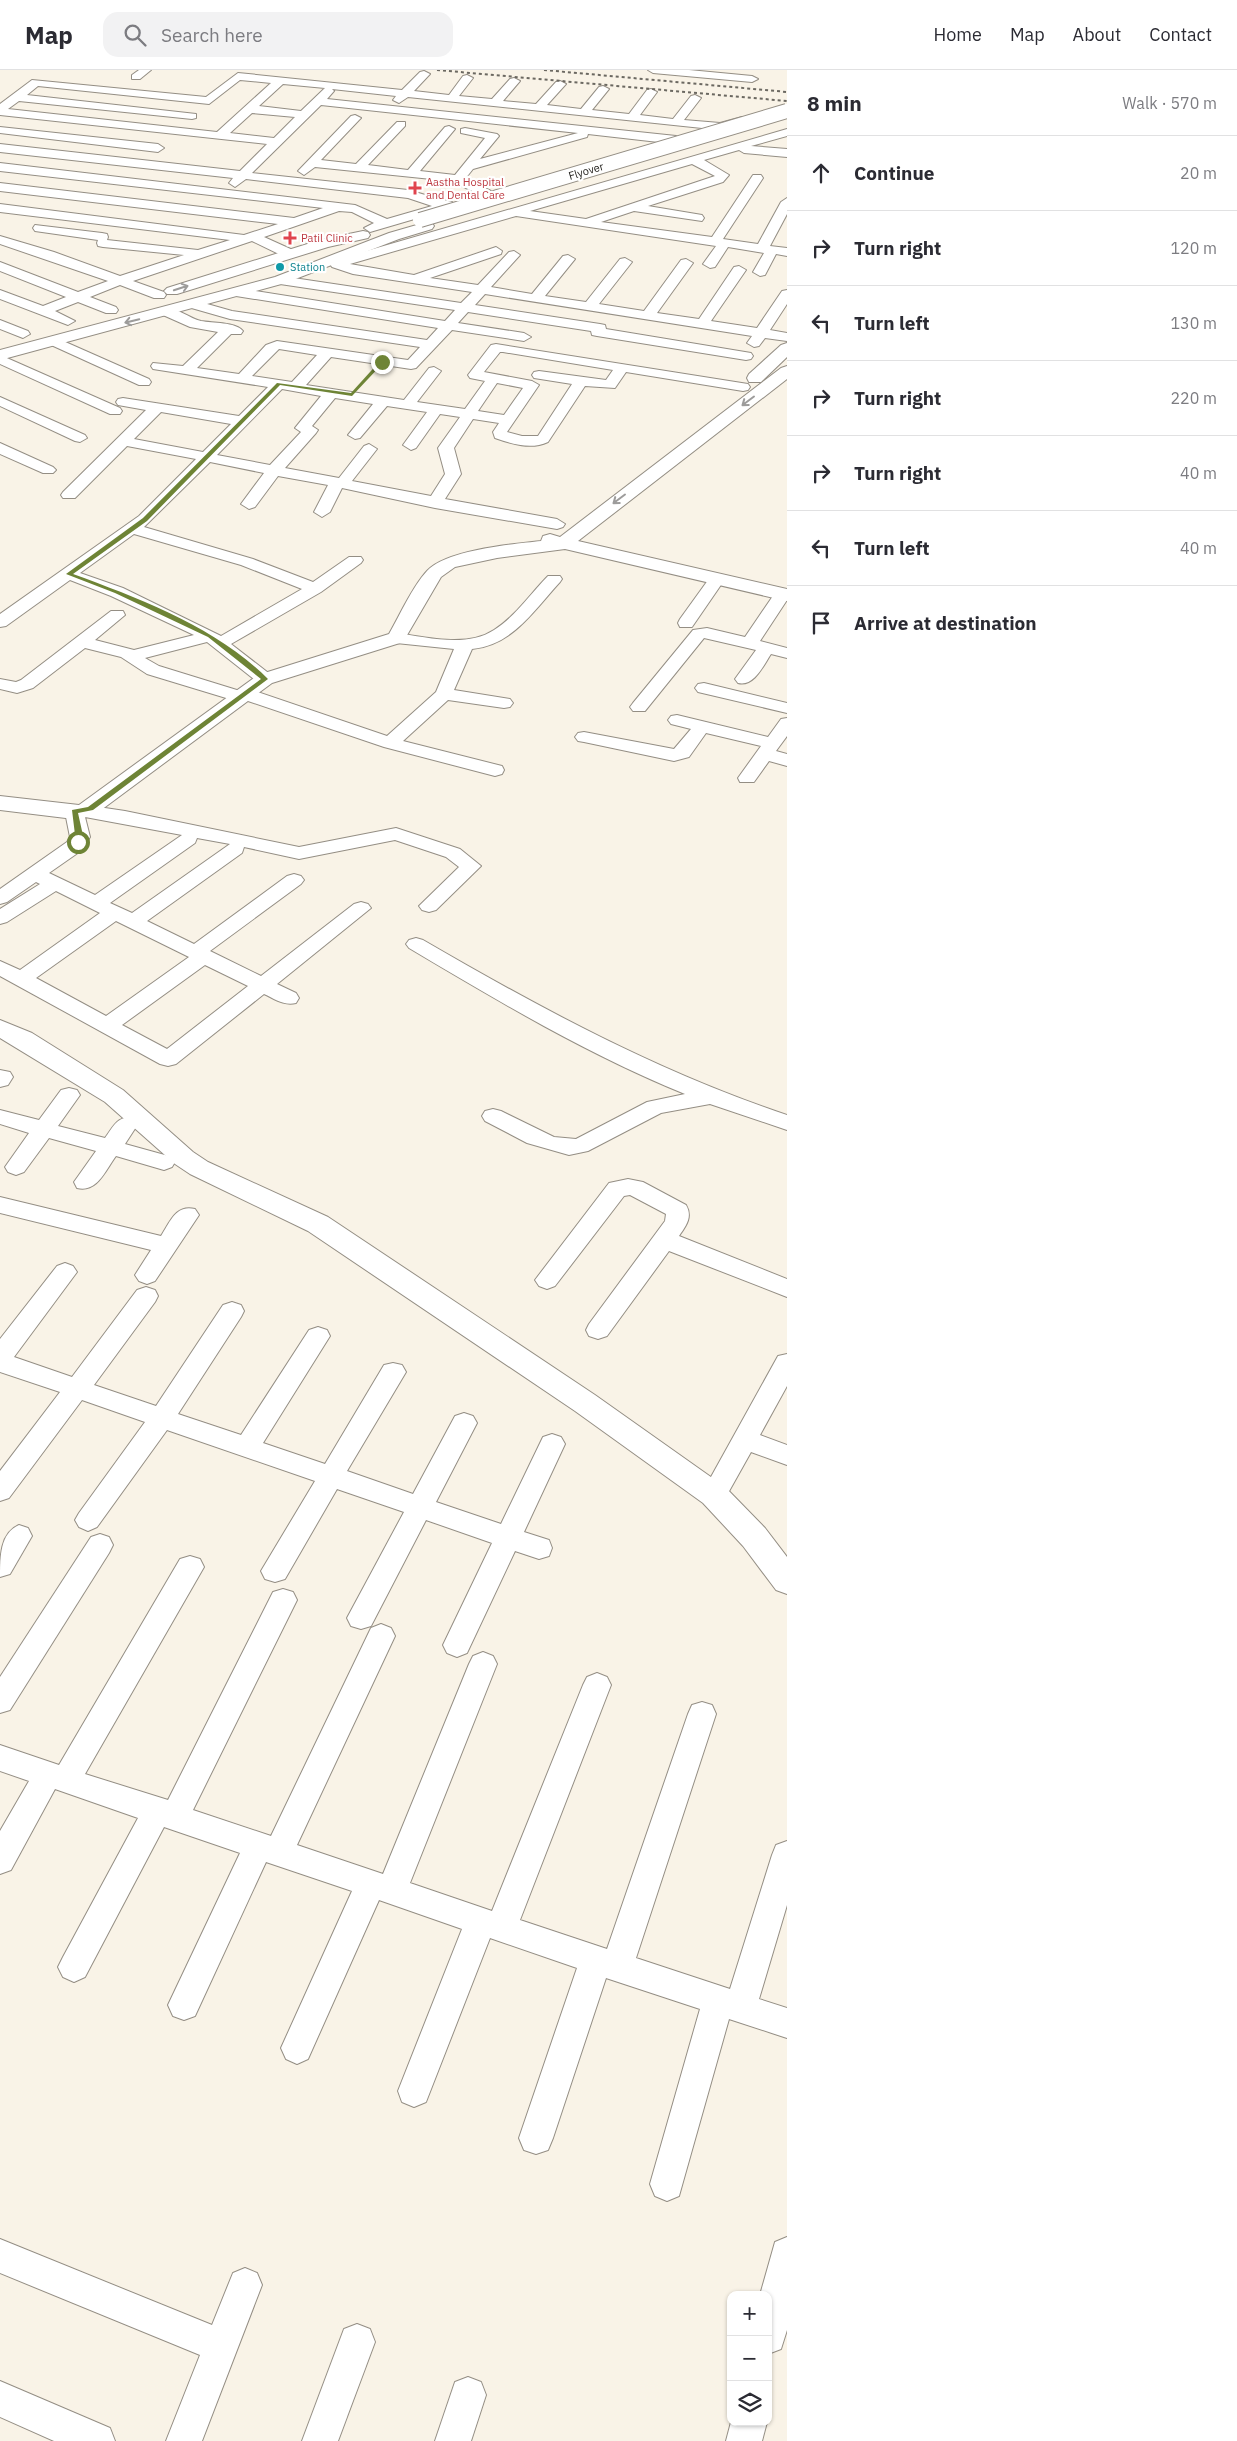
<!DOCTYPE html>
<meta charset="utf-8">
<style>
:root{--surface:#fff;--page:#f2f2f3;--text:#2b2b33;--muted:#7c7c81;--line:#e1e1e2}
body{margin:0;font-family:"IBM Plex Sans",sans-serif;background:var(--page);color:var(--text)}
.controls{position:absolute;right:15px;bottom:15px;display:grid;overflow:hidden;border-radius:10px;box-shadow:0 1px 4px #0004}
.controls button{width:45px;height:45px;display:grid;place-items:center;padding:0;border:0;border-bottom:1px solid var(--line);background:var(--surface);color:var(--text);font:25px sans-serif}
.stop{position:absolute;width:15px;height:15px;margin:-11px;border:4px solid #6e8436;border-radius:50%;background:#fff}
.stop.end{background:#6e8436;border-color:#fff;box-shadow:0 1px 5px #0008}
.list{margin:0;padding:0;list-style:none}
h2{display:flex;justify-content:space-between;align-items:center;height:65px;margin:0;padding:0 20px;font-size:21px}
h2 small{font-size:16px;font-weight:400;color:var(--muted)}
.list li{display:grid;grid-template-columns:32px 1fr auto;gap:15px;align-items:center;box-sizing:border-box;height:75px;padding:0 20px;border-top:1px solid var(--line)}
.list b{display:block;font-size:19px;white-space:nowrap}
.list em{font-size:16px;font-style:normal;color:var(--muted)}
.icon{flex:none;width:28px;height:28px;fill:none;stroke:currentColor;stroke-width:2;stroke-linecap:round;stroke-linejoin:round}
.map{position:relative;flex:none;width:787px;height:2371px;overflow:hidden}
header{display:flex;align-items:center;gap:30px;box-sizing:border-box;height:70px;padding:0 25px;background:var(--surface);border-bottom:1px solid var(--line)}
header strong{font-size:24px}
nav{display:flex;gap:28px;margin-inline-start:auto;font-size:18px}
.search{width:350px;height:45px;background:var(--page);display:flex;align-items:center;gap:12px;box-sizing:border-box;padding:0 18px;border-radius:15px;color:var(--muted);font-size:19px}
main{display:flex}
aside{flex:1;background:var(--surface)}
.map>svg:first-child{display:block}
.lines{fill:none;stroke-linecap:round;stroke-linejoin:round}
.street-casing{stroke:#948e84;stroke-width:2}
.secondary-casing{stroke:#948e84;stroke-width:2}
.street{fill:#fff;fill-rule:evenodd}
.secondary{fill:#fff;fill-rule:evenodd}
.rail{stroke:#6b6861;stroke-width:2;stroke-dasharray:3 3;stroke-linecap:butt}
.secondary-bridge-casing{stroke:#948e84;stroke-width:16;stroke-linecap:butt}
.secondary-bridge{stroke:#fff;stroke-width:14}
.oneway{stroke:#9d9c9b}
.route{fill:#6e8436}
.health-dot{fill:#e0444e;stroke:#fff;stroke-width:2}
.culture-dot{fill:#0f9aa8;stroke:#fff;stroke-width:2}
.labels{text-anchor:middle;stroke-width:4.5;stroke-linejoin:round;paint-order:stroke}
.far-street-label{font-size:11px;fill:#262420;stroke:#fff}
.far-health-label{font-size:11px;fill:#be3a42;stroke:#fff;text-anchor:start}
.far-culture-label{font-size:11px;fill:#0d838f;stroke:#fff;text-anchor:start}
</style>
<header>
<strong>Map</strong>
<div class="search"><svg class="icon" aria-label="search" viewBox="0 0 24 24"><circle cx="10" cy="10" r="6"/><path d="M15 15l6 6"/></svg>Search here</div>
<nav><a>Home</a><a>Map</a><a>About</a><a>Contact</a></nav>
</header>
<main>
<div class="map">
<svg width="787" height="2371" viewBox="0 0 787 2371">
<rect width="100%" height="100%" fill="#f9f3e7"/>
<g class="lines">
<defs>
<g id="street">
<polygon points="139,0 151,0 140,9 132,9 132,5"/>
<polygon points="648,0 689,0 752,6 758,9 752,12 653,3"/>
<path d="M 424,1 L 430,4 L 414,21 L 449,25 L 463,6 L 467,5 L 473,8 L 459,26 L 492,29 L 510,9 L 514,8 L 520,11 L 503,31 L 536,34 L 556,12 L 560,11 L 566,14 L 547,35 L 581,39 L 599,17 L 603,16 L 609,19 L 592,40 L 629,44 L 647,20 L 651,19 L 657,22 L 640,45 L 673,49 L 691,26 L 695,25 L 701,28 L 684,50 L 720,53 L 742,47 L 748,50 L 721,60 L 408,27 L 399,33 L 393,30 L 396,26 L 332,19 L 334,21 L 327,29 L 676,66 L 682,70 L 676,74 L 588,64 L 587,67 L 473,99 L 465,109 L 491,121 L 493,124 L 487,128 L 451,111 L 315,97 L 304,105 L 298,101 L 351,46 L 355,45 L 361,48 L 359,50 L 321,90 L 356,94 L 397,52 L 405,52 L 405,56 L 368,95 L 408,100 L 445,57 L 449,56 L 455,59 L 420,101 L 455,105 L 485,68 L 461,63 L 461,59 L 465,58 L 497,64 L 499,66 L 480,89 L 578,63 L 321,35 L 252,103 L 408,120 C 423,124 438,129 452,132 L 454,135 L 452,138 L 370,162 L 364,158 L 374,153 L 352,142 L 339,141 L 264,167 L 295,181 L 296,184 L 295,187 L 285,187 L 252,171 L 133,211 L 164,222 L 166,225 L 164,228 L 154,228 L 120,215 L 90,227 L 116,237 L 118,240 L 116,243 L 106,243 L 78,232 L 55,241 L 75,251 L 68,255 L 0,229 L 0,220 L 43,236 L 66,227 L 0,201 L 0,192 L 78,222 L 108,211 L 0,174 L 0,166 L 54,182 L 120,206 L 184,185 L 103,177 L 98,176 L 97,173 L 98,170 L 35,161 L 33,158 L 35,155 L 102,163 L 107,164 L 108,167 L 107,170 L 198,180 L 230,170 L 0,142 L 0,134 L 244,165 L 278,154 L 0,121 L 0,113 L 294,148 L 323,138 L 0,101 L 0,93 L 355,135 L 387,149 L 432,136 L 408,128 L 246,109 L 235,117 L 229,113 L 233,108 L 0,82 L 0,74 L 240,101 L 267,74 L 0,45 L 0,34 L 32,10 L 206,27 L 238,3 L 402,20 L 420,2 ZM 240,10 L 271,13 L 217,62 L 8,39 L 19,31 L 192,49 L 196,48 L 196,44 L 27,25 L 38,16 L 209,34 ZM 283,14 L 325,18 L 301,41 L 259,36 ZM 252,43 L 295,47 L 274,68 L 230,63 Z"/>
<polygon points="0,57 158,74 164,78 158,82 0,63"/>
<path d="M 787,59 L 787,66 L 751,76 L 787,79 L 787,87 L 744,83 L 739,80 L 704,90 L 729,105 L 723,112 L 648,136 L 702,145 L 704,148 L 702,151 L 634,141 L 601,152 L 712,167 L 753,105 L 761,105 L 763,108 L 723,169 L 758,174 L 781,132 L 787,128 L 787,144 L 770,176 L 787,178 L 787,186 L 776,184 L 765,205 L 760,206 L 753,202 L 764,183 L 728,177 L 715,197 L 710,198 L 703,194 L 716,176 L 516,146 L 350,194 L 414,205 L 496,177 L 502,181 L 501,184 L 430,208 L 478,215 L 509,182 L 514,181 L 520,185 L 491,217 L 532,224 L 563,186 L 568,185 L 575,189 L 545,226 L 586,232 L 620,189 L 625,188 L 632,192 L 599,234 L 644,241 L 681,190 L 686,189 L 693,193 L 657,243 L 699,249 L 734,197 L 739,196 L 746,200 L 711,251 L 757,258 L 782,221 L 787,220 L 787,234 L 770,260 L 787,263 L 787,271 L 765,268 L 759,276 L 754,277 L 747,273 L 752,266 L 485,224 L 475,235 L 600,254 L 605,255 L 606,259 L 751,283 L 753,286 L 751,289 L 746,290 L 597,266 L 592,265 L 591,261 L 468,242 L 458,253 L 524,263 L 531,267 L 524,271 L 452,260 L 416,298 L 411,299 L 331,287 L 306,315 L 404,330 L 429,298 L 434,297 L 441,301 L 417,332 L 465,339 L 485,311 L 470,308 L 468,305 L 491,275 L 496,274 L 748,314 L 750,317 L 748,320 L 743,321 L 626,302 L 615,318 L 585,316 L 548,372 C 531,380 512,374 495,368 L 493,362 L 499,353 L 473,349 L 454,378 L 461,404 L 445,429 L 557,449 L 565,454 L 563,457 L 557,459 L 435,438 L 342,418 L 330,442 L 322,447 L 314,442 L 328,415 L 278,406 L 255,437 L 249,439 L 241,434 L 264,403 L 210,392 L 144,457 L 253,489 L 313,512 L 349,487 L 361,487 L 363,490 L 361,493 L 321,522 L 231,574 L 271,605 L 274,609 L 271,613 L 259,613 L 207,572 L 145,588 L 159,596 L 240,621 L 246,619 L 252,620 L 387,666 L 436,622 L 454,579 L 396,573 L 390,572 L 387,568 L 390,564 L 396,563 C 426,567 467,578 494,560 C 515,547 531,523 548,506 L 560,506 L 562,509 L 560,512 C 534,540 513,575 472,579 L 454,620 L 510,629 L 513,633 L 510,637 L 504,638 L 448,630 L 403,671 L 502,696 L 504,700 L 502,704 L 495,706 L 384,677 L 248,631 L 236,631 L 147,604 L 121,587 L 85,578 L 33,618 L 17,623 L 0,619 L 0,609 L 16,612 L 21,610 L 111,541 L 123,541 L 125,545 L 95,570 L 134,580 L 194,565 L 111,526 L 70,510 L 6,556 L 0,557 L 0,544 L 139,446 L 196,389 L 127,376 L 75,428 L 63,428 L 61,425 L 63,422 L 146,340 L 118,335 L 116,332 L 118,329 L 123,328 L 239,346 L 268,317 L 153,299 L 151,296 L 153,293 L 183,296 L 218,262 L 190,257 L 163,245 L 161,242 L 163,239 C 176,236 188,248 201,251 C 212,253 236,252 243,261 L 241,264 L 231,264 L 197,298 L 239,304 L 266,275 L 277,271 L 408,290 L 420,277 L 230,249 L 188,237 L 186,234 L 193,230 L 232,241 L 427,270 L 438,258 L 236,226 L 229,222 L 236,218 L 445,251 L 455,240 L 280,214 L 273,210 L 280,206 L 461,233 L 472,222 L 353,204 L 332,197 L 330,194 L 332,191 ZM 692,94 L 715,106 L 586,149 L 530,141 ZM 279,279 L 317,285 L 292,312 L 252,306 ZM 500,282 L 503,282 L 613,300 L 606,310 L 539,301 L 534,302 L 532,305 L 534,308 L 572,314 L 538,366 L 522,366 L 507,362 L 539,315 L 532,311 L 484,302 ZM 497,313 L 523,318 L 504,345 L 478,341 ZM 282,319 L 321,326 L 295,358 L 301,362 L 270,395 L 217,385 ZM 335,328 L 373,334 L 348,365 L 355,369 L 360,368 L 387,336 L 427,342 L 403,375 L 411,380 L 416,378 L 440,344 L 460,347 L 438,378 L 445,404 L 431,426 L 352,411 L 377,379 L 369,374 L 364,376 L 339,408 L 285,398 L 316,363 L 318,360 L 312,356 ZM 161,342 L 231,354 L 203,382 L 134,369 ZM 134,464 L 241,495 L 302,519 L 221,566 L 123,518 L 80,503 Z"/>
<polygon points="0,250 28,261 30,264 23,268 0,259"/>
<polygon points="54,267 149,309 151,312 149,315 139,315 49,274 47,271"/>
<polygon points="0,285 120,338 122,341 120,344 110,344 0,294"/>
<polygon points="0,327 85,365 87,368 80,372 75,371 0,336"/>
<polygon points="0,373 53,397 56,400 53,403 43,403 0,384"/>
<polygon points="717,504 723,506 725,509 692,557 680,557 678,553 680,549 711,506"/>
<path d="M 783,519 L 787,520 L 787,530 L 760,571 L 787,578 L 787,588 L 771,584 C 763,596 754,617 738,613 L 735,609 L 756,580 L 704,568 L 645,641 L 633,641 L 630,637 L 633,633 L 693,560 L 707,558 L 745,567 L 777,520 Z"/>
<polygon points="704,613 787,633 787,643 698,622 695,618 698,614"/>
<polygon points="677,645 768,667 781,649 787,648 787,666 776,681 787,684 787,696 769,691 754,712 740,712 738,708 761,676 706,663 689,687 674,691 584,672 578,671 575,667 578,663 584,662 674,679 691,659 671,654 668,650 671,646"/>
<path d="M 85,735 L 125,741 L 299,777 L 396,758 L 460,779 L 481,796 L 436,840 L 429,842 L 422,840 L 419,836 L 459,797 L 446,787 L 395,770 L 299,789 L 244,777 L 242,783 L 147,851 L 194,874 L 287,806 L 294,804 L 301,806 L 304,810 L 301,814 L 210,881 L 261,906 L 354,834 L 361,832 L 368,834 L 371,838 L 277,914 L 296,923 L 299,928 L 296,933 C 284,936 275,929 264,924 L 176,994 L 168,996 L 160,994 L 0,906 L 0,891 L 20,900 L 100,843 L 56,821 L 7,852 L 0,854 L 0,839 L 40,814 L 36,812 L 7,832 L 0,834 L 0,819 L 67,772 L 70,767 L 65,742 L 67,738 ZM 85,747 L 182,765 L 95,825 L 49,803 L 82,780 L 90,767 ZM 197,768 L 230,774 L 132,843 L 110,833 L 195,773 ZM 116,851 L 189,887 L 106,946 L 36,908 ZM 205,895 L 248,916 L 167,979 L 122,955 Z"/>
<path d="M 416,868 L 423,870 C 540,938 658,1002 787,1045 L 787,1060 L 710,1034 L 661,1043 L 588,1081 L 569,1085 L 527,1073 L 485,1051 L 482,1046 L 485,1041 L 493,1039 L 501,1041 L 554,1067 L 576,1069 L 647,1032 L 685,1024 C 589,985 498,931 409,878 L 406,874 L 409,870 Z"/>
<polygon points="0,1000 10,1002 13,1007 8,1015 0,1017"/>
<path d="M 69,1018 L 77,1020 L 80,1025 L 58,1056 L 105,1068 C 114,1056 118,1044 135,1049 L 138,1054 L 125,1074 L 172,1087 L 175,1092 L 172,1097 L 164,1100 L 116,1086 C 105,1101 97,1123 77,1118 L 74,1112 L 96,1081 L 49,1068 L 24,1102 L 16,1105 L 8,1102 L 5,1097 L 29,1063 L 0,1054 L 0,1040 L 39,1050 L 61,1020 Z"/>
<path d="M 628,1109 L 643,1112 L 686,1135 C 693,1147 686,1156 679,1166 L 787,1209 L 787,1227 L 669,1181 L 607,1266 L 598,1269 L 589,1266 L 586,1260 L 589,1254 L 665,1151 L 666,1144 L 630,1125 L 624,1126 L 555,1216 L 547,1219 L 539,1216 L 535,1210 L 609,1113 Z"/>
<path d="M 0,1127 L 161,1166 C 170,1152 176,1134 195,1139 L 199,1145 L 155,1211 L 147,1214 L 139,1211 L 135,1205 L 151,1180 L 0,1143 Z"/>
<polygon points="65,1193 73,1196 77,1202 14,1287 72,1307 137,1220 146,1217 155,1220 158,1226 155,1232 94,1315 156,1336 223,1235 232,1232 241,1235 244,1241 241,1247 178,1344 241,1365 309,1260 318,1257 327,1260 330,1266 263,1373 325,1394 384,1295 393,1293 402,1295 406,1302 347,1401 413,1424 455,1346 464,1343 473,1346 477,1353 436,1432 501,1454 543,1367 552,1364 561,1367 565,1374 524,1462 549,1470 552,1478 549,1486 539,1489 515,1481 467,1583 457,1587 447,1583 443,1575 492,1473 426,1450 371,1556 361,1559 351,1556 347,1548 404,1442 337,1419 285,1509 275,1512 265,1509 261,1501 315,1411 167,1360 97,1457 88,1461 79,1457 75,1450 79,1443 145,1352 82,1330 9,1428 0,1431 0,1401 60,1322 0,1302 0,1269 57,1196"/>
<polygon points="787,1284 787,1316 760,1365 787,1375 787,1395 751,1382 723,1432 714,1435 705,1432 701,1425 778,1286"/>
<path d="M 19,1455 L 28,1458 L 32,1466 L 10,1504 L 0,1507 C 0,1487 0,1463 19,1455 Z"/>
<polygon points="100,1464 109,1467 113,1475 109,1483 10,1640 0,1643 0,1607 91,1467"/>
<polygon points="190,1486 200,1489 204,1497 85,1704 168,1730 273,1522 283,1519 293,1522 297,1530 193,1740 271,1766 371,1558 381,1554 391,1558 395,1566 297,1775 383,1804 469,1594 473,1586 483,1582 493,1586 497,1594 410,1813 492,1841 583,1615 587,1607 597,1603 607,1607 611,1615 520,1850 607,1879 688,1644 692,1635 702,1632 712,1635 716,1644 636,1888 730,1919 772,1785 776,1775 787,1771 787,1835 759,1929 787,1938 787,1968 729,1949 679,2126 667,2131 655,2126 650,2114 700,1939 606,1908 553,2068 548,2080 536,2084 524,2080 519,2068 577,1898 490,1868 426,2032 414,2037 402,2032 398,2021 462,1859 379,1830 308,1989 297,1994 286,1989 281,1978 352,1821 266,1792 195,1946 184,1950 173,1946 168,1935 240,1783 164,1757 85,1907 74,1912 63,1907 58,1897 63,1887 138,1748 55,1719 11,1800 0,1804 0,1761 29,1711 0,1701 0,1675 59,1695 180,1489"/>
<polygon points="787,2167 787,2260 781,2279 768,2284 768,2225 760,2225 775,2172"/>
<polygon points="0,2169 212,2255 233,2203 245,2198 257,2203 262,2215 202,2371 166,2371 200,2285 0,2203"/>
<polygon points="357,2254 370,2259 375,2272 338,2371 302,2371 344,2259"/>
<polygon points="468,2307 481,2312 486,2325 471,2371 435,2371 455,2312"/>
<polygon points="0,2311 110,2358 115,2371 54,2371 0,2347"/>
<polygon points="731,2352 767,2352 762,2371 726,2371"/>
</g>
<g id="secondary">
<polygon points="427,152 432,153 434,156 432,159 399,169 285,213 0,290 0,280 275,207 389,163"/>
<polygon points="363,161 368,162 370,165 368,168 328,177 177,224 167,224 164,221 167,218 320,170"/>
<polygon points="787,273 787,287 761,312 749,312 747,308 749,304 781,275"/>
<path d="M 787,296 L 787,309 L 578,471 L 787,519 L 787,531 L 565,479 L 497,488 L 455,497 L 441,507 L 403,572 L 272,613 L 93,746 L 74,749 L 0,740 L 0,726 L 79,735 L 258,605 L 389,564 C 400,545 412,517 427,501 C 446,480 513,474 541,471 L 543,466 L 550,464 L 560,467 L 781,298 Z"/>
<polygon points="0,950 32,963 123,1020 193,1082 208,1092 328,1147 595,1325 725,1417 765,1458 787,1487 787,1524 776,1520 743,1476 703,1433 575,1341 308,1161 190,1104 175,1094 105,1032 0,968"/>
</g>
</defs>
<!-- street casing -->
<use href="#street" class="street-casing"/>
<!-- secondary casing -->
<use href="#secondary" class="secondary-casing"/>
<!-- street -->
<use href="#street" class="street"/>
<!-- secondary -->
<use href="#secondary" class="secondary"/>
<!-- rail -->
<g class="rail">
<polyline points="437,0 787,31"/>
<polyline points="544,0 787,22"/>
</g>
<defs>
<polyline id="secondary-bridge" points="420,150 787,41"/>
</defs>
<!-- secondary-bridge casing -->
<use href="#secondary-bridge" class="secondary-bridge-casing"/>
<!-- secondary-bridge -->
<use href="#secondary-bridge" class="secondary-bridge"/>
</g>
<!-- one-way arrows -->
<defs><path id="oneway-shaft" d="M-6 0H5M1.5-3L5.5 0L1.5 3" fill="none" stroke-width="1.6" stroke-linecap="round" stroke-linejoin="round" transform="scale(1.25)"/></defs>
<g class="oneway">
<use href="#oneway-shaft" transform="translate(181 218) rotate(-18)"/>
<use href="#oneway-shaft" transform="translate(132 251) rotate(166)"/>
<use href="#oneway-shaft" transform="translate(748 331) rotate(143)"/>
<use href="#oneway-shaft" transform="translate(619 429) rotate(143)"/>
</g>
<!-- route -->
<path class="route" d="M 380,291 L 384,292 L 352,326 L 280,315 L 147,451 L 73,504 C 141,529 216,557 268,609 L 93,740 L 78,743 L 82,761 L 81,772 L 76,773 L 72,740 L 88,737 L 261,609 L 208,567 L 115,523 L 66,504 L 143,448 L 277,313 L 351,323 Z"/>
<!-- markers -->
<g class="health-dot">
<path d="M412.5 110.5h5v5h5v5h-5v5h-5v-5h-5v-5h5z"/>
<path d="M287.5 160.5h5v5h5v5h-5v5h-5v-5h-5v-5h5z"/>
</g>
<circle class="culture-dot" cx="280" cy="197" r="5"/>
<g class="labels">
<!-- far-street labels -->
<g class="far-street-label">
<text transform="translate(586 101) rotate(-17)" y="4">Flyover</text>
</g>
<!-- far-health labels -->
<g class="far-health-label">
<text x="426" y="116">Aastha Hospital<tspan x="426" dy="13">and Dental Care</tspan></text>
<text x="301" y="172">Patil Clinic</text>
</g>
<!-- far-culture labels -->
<g class="far-culture-label">
<text x="290" y="201">Station</text>
</g>
</g>
</svg>
<div class="controls">
<button>+</button>
<button>−</button>
<button><svg class="icon" aria-label="layers" viewBox="0 0 24 24"><path d="M12 4l9 5-9 5-9-5zM3 14l9 5 9-5"/></svg></button>
</div>
<div class="stop" style="left:78px;top:772px"></div>
<div class="stop end" style="left:382px;top:292px"></div>
</div>
<aside>
<h2>8 min<small>Walk · 570 m</small></h2>
<ul class="list">
<li><svg class="icon" aria-label="ahead" viewBox="0 0 24 24"><path d="M12 20V5M6 11l6-6 6 6"/></svg><div><b>Continue</b></div><em>20 m</em></li>
<li><svg class="icon" aria-label="right" viewBox="0 0 24 24"><path d="M7 20v-9h11M14 6l5 5-5 5"/></svg><div><b>Turn right</b></div><em>120 m</em></li>
<li><svg class="icon" aria-label="left" viewBox="0 0 24 24"><path d="M17 20v-9H6M10 6l-5 5 5 5"/></svg><div><b>Turn left</b></div><em>130 m</em></li>
<li><svg class="icon" aria-label="right" viewBox="0 0 24 24"><path d="M7 20v-9h11M14 6l5 5-5 5"/></svg><div><b>Turn right</b></div><em>220 m</em></li>
<li><svg class="icon" aria-label="right" viewBox="0 0 24 24"><path d="M7 20v-9h11M14 6l5 5-5 5"/></svg><div><b>Turn right</b></div><em>40 m</em></li>
<li><svg class="icon" aria-label="left" viewBox="0 0 24 24"><path d="M17 20v-9H6M10 6l-5 5 5 5"/></svg><div><b>Turn left</b></div><em>40 m</em></li>
<li><svg class="icon" aria-label="arrive" viewBox="0 0 24 24"><path d="M6 21V4h12l-3 4 3 4H6"/></svg><div><b>Arrive at destination</b></div></li>
</ul>
</aside>
</main>
